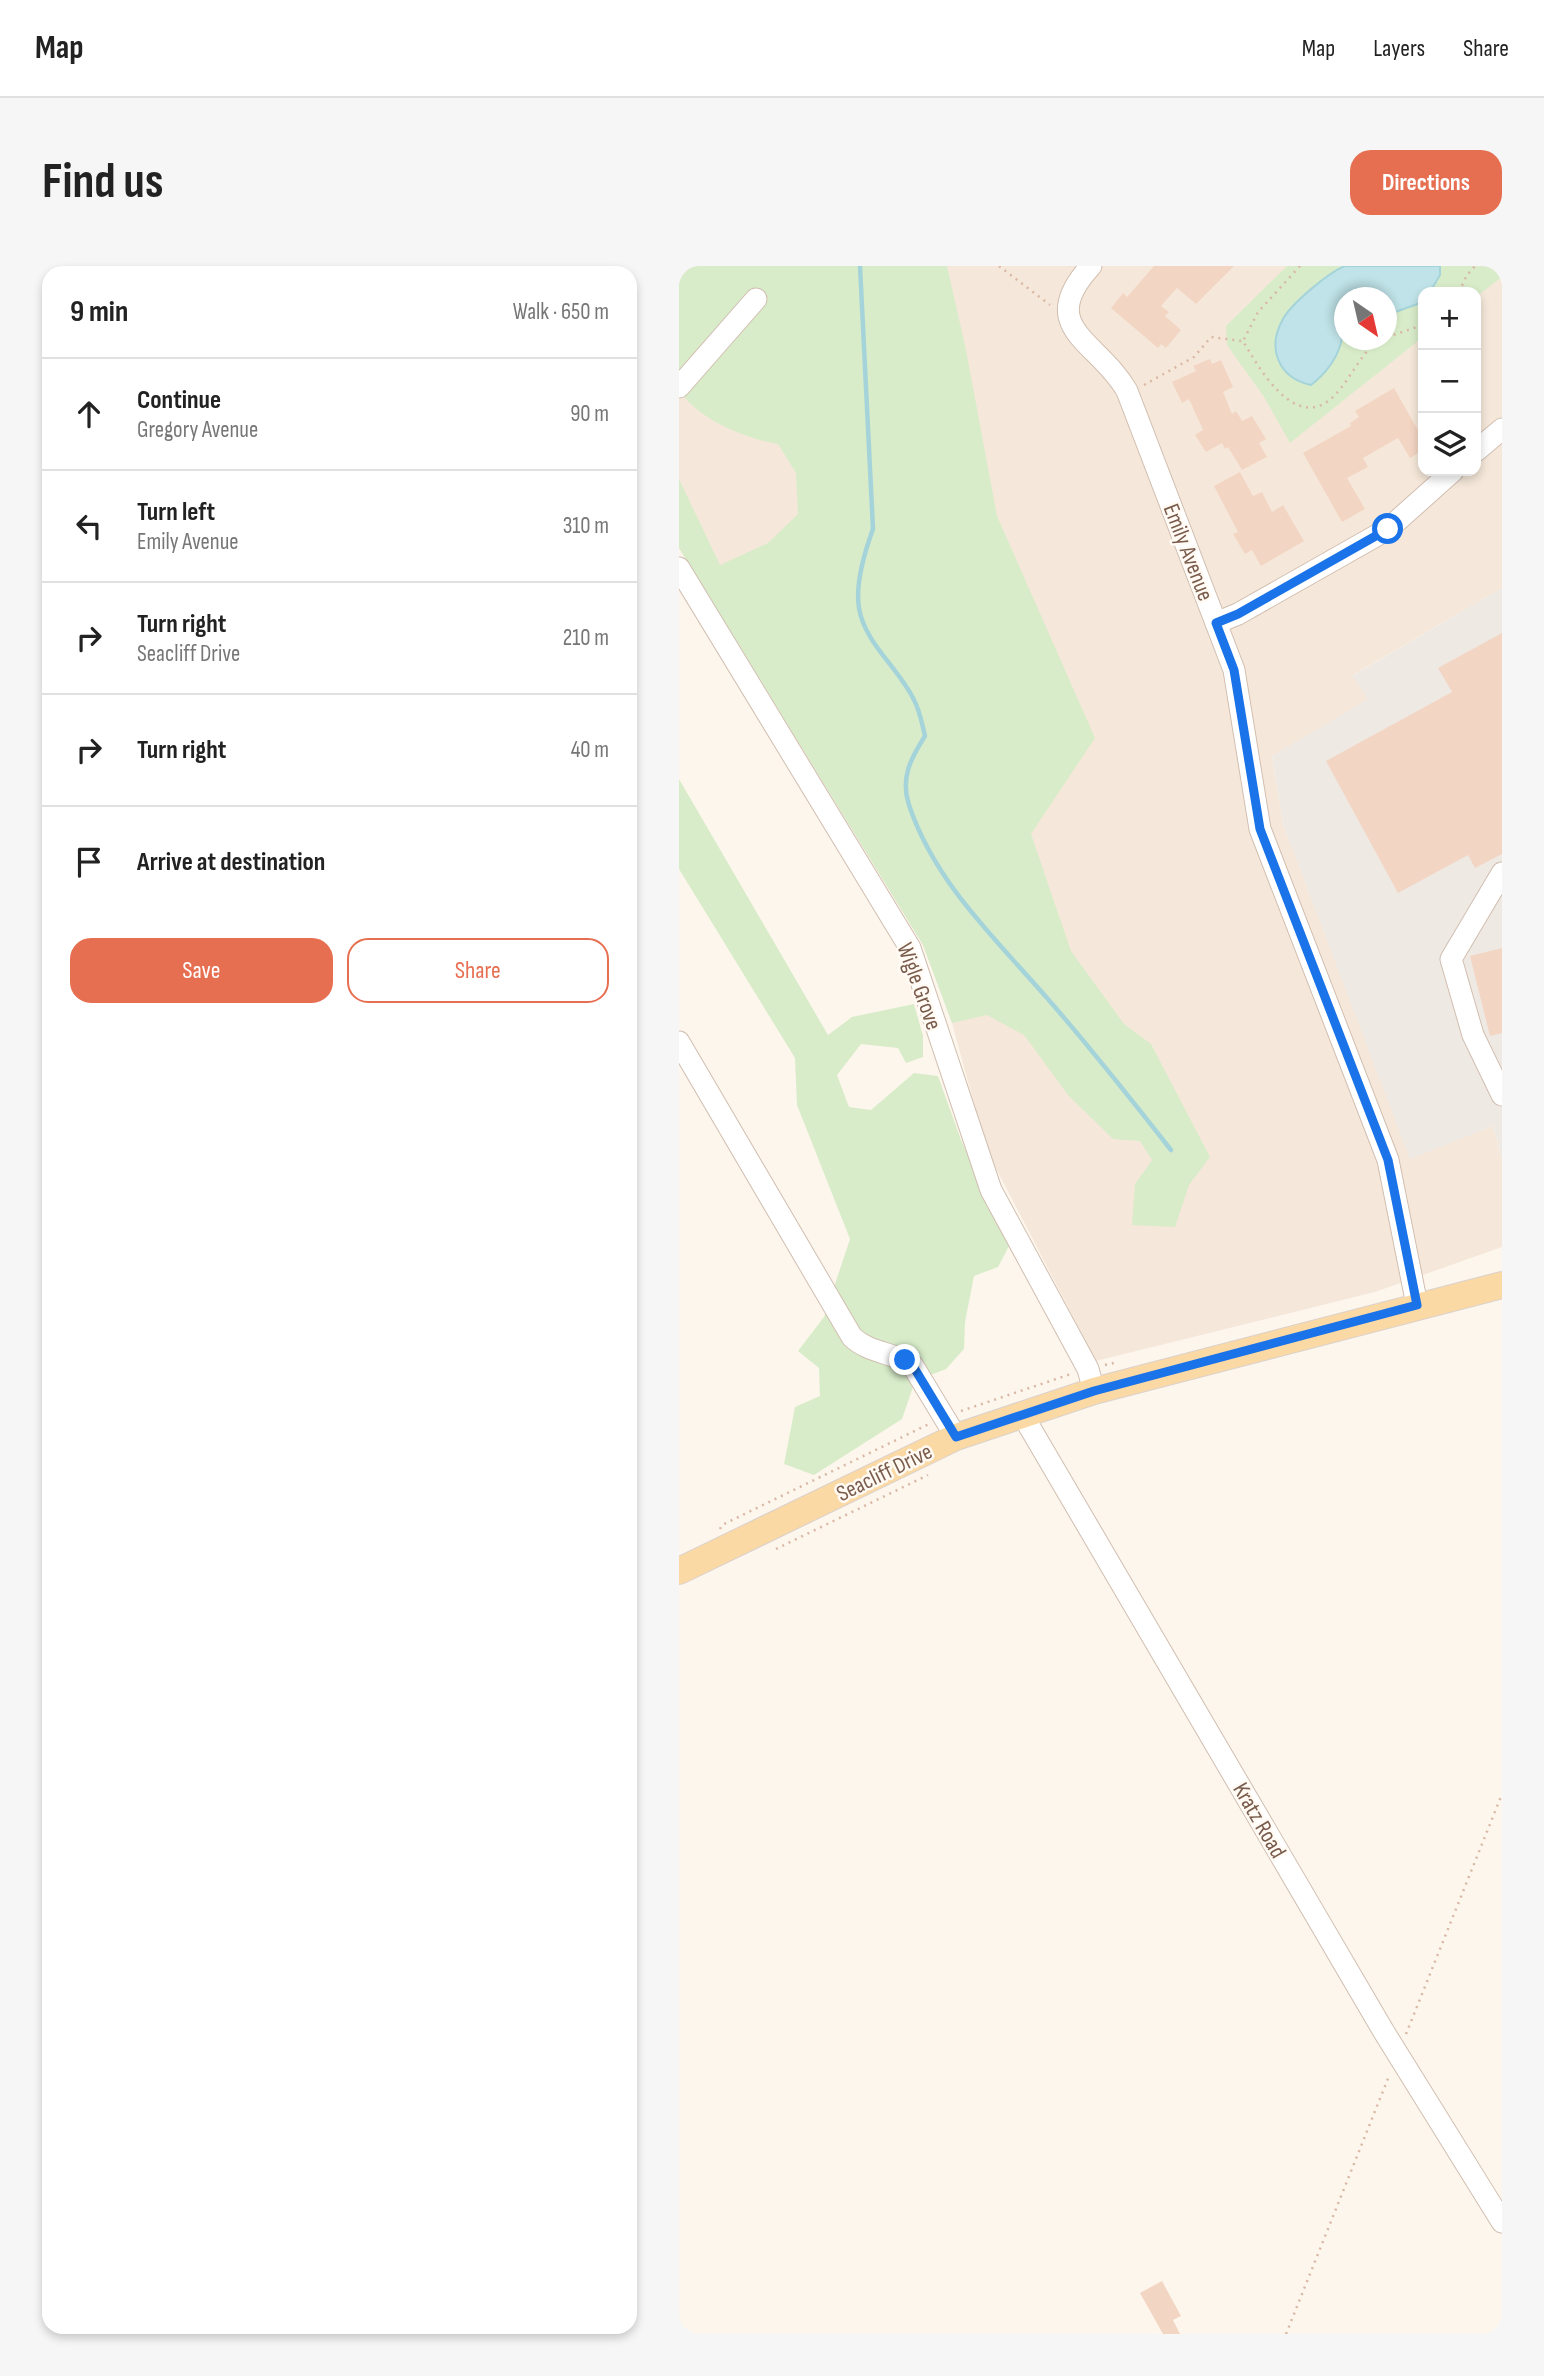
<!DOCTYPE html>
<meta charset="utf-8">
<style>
:root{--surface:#fff;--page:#f6f6f6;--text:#222;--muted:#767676;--line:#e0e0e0;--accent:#e76f51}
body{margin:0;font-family:"Sofia Sans Condensed",sans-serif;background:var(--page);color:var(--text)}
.controls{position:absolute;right:21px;top:21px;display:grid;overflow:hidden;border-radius:14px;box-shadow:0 4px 10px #0003}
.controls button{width:63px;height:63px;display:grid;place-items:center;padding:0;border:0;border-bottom:2px solid var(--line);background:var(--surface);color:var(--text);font:35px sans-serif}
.compass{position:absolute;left:655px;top:21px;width:63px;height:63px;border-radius:50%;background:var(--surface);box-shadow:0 4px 10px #0003;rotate:146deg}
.stop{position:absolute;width:21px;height:21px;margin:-16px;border:5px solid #1a73e8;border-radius:50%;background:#fff}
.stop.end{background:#1a73e8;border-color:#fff;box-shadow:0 2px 7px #0008}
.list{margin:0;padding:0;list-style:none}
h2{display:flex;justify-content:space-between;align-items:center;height:91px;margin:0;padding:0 28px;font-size:30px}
h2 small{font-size:23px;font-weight:400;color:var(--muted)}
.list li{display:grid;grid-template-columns:46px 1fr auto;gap:21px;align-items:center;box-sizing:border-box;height:112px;padding:0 28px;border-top:2px solid var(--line)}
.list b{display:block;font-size:26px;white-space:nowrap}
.list p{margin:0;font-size:23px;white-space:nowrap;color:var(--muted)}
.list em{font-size:23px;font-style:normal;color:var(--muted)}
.actions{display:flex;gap:14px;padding:21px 28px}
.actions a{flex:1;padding:16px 0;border:2px solid var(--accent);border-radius:21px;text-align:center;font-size:24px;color:var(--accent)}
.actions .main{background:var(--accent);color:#fff}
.icon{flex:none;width:38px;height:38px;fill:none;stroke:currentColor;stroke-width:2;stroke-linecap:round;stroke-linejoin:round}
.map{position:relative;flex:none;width:823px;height:2068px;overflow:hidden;border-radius:21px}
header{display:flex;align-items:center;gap:42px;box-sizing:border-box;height:98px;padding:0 35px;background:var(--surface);border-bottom:2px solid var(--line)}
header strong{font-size:33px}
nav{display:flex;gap:38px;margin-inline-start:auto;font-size:24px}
.intro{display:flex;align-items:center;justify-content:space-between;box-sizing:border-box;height:168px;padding:0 42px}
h1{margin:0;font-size:49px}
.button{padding:18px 32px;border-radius:21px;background:var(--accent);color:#fff;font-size:24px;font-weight:700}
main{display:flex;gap:42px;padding:0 42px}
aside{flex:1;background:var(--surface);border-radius:21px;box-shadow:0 4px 10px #0003}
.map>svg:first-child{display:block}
.residential{fill:#f5e8da;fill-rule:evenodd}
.industrial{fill:#efe9e4}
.green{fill:#d8ecc9;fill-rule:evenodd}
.water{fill:#bfe3e8;stroke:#a5d3da;stroke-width:2}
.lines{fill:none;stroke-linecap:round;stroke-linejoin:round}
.stream{stroke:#a5d3da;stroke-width:4.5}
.building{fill:#f3d5c3}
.minor-casing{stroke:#d1beb0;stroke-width:23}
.major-casing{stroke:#dad1cd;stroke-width:28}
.path{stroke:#d9b8a5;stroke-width:2.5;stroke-dasharray:2 5;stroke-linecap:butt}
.minor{stroke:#fff;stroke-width:21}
.major{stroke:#fbd9a5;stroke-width:26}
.route{stroke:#1a73e8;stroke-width:9}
.labels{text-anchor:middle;stroke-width:5;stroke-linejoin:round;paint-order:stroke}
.street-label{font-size:23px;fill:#7a5c4d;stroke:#fffaf3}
</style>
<header>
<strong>Map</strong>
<nav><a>Map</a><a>Layers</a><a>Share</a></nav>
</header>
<div class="intro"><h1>Find us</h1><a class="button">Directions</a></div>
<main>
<aside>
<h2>9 min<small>Walk · 650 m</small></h2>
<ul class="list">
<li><svg class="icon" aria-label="ahead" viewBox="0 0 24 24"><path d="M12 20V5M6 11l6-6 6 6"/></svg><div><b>Continue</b><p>Gregory Avenue</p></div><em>90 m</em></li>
<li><svg class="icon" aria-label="left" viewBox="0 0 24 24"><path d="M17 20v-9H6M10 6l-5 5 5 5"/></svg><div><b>Turn left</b><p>Emily Avenue</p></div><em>310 m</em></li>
<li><svg class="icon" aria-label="right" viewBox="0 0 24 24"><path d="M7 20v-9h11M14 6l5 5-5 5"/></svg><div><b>Turn right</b><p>Seacliff Drive</p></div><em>210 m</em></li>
<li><svg class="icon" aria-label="right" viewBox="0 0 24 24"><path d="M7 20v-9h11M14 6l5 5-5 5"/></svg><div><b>Turn right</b></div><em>40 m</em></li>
<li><svg class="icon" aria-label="arrive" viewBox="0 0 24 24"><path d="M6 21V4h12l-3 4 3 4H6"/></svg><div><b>Arrive at destination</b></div></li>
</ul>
<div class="actions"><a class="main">Save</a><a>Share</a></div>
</aside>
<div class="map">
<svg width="823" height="2068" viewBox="0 0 823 2068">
<rect width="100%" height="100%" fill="#fdf6ec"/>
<!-- residential -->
<path class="residential" d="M 0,0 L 823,0 L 823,322 L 674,409 L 690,433 L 593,491 L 604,558 L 731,892 L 814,860 L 823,893 L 823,981 L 696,1026 L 417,1095 L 308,885 L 273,757 L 244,679 L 0,282 ZM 744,26 L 797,26 L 797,205 L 744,205 ZM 666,32 L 708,32 L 708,74 L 666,74 Z"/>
<!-- industrial -->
<polygon class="industrial" points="823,322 823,893 814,860 731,893 604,558 593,490 689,433 673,410"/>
<!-- green -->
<g class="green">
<path d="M 0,0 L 268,0 L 287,84 L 318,250 L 416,472 L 352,568 L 392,685 L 445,758 L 472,778 L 531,891 L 510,919 L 496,961 L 453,959 L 456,918 L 473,894 L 461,875 L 434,873 L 389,829 L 345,769 L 308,749 L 273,757 L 244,679 L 0,282 L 0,213 L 41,299 L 89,277 L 119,248 L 117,207 L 99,178 C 65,172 20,154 0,124 Z"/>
<path d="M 608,0 L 823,0 L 823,11 L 797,31 L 797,26 L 744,26 L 744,71 L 611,177 L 585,131 L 548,79 L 547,60 ZM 666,32 L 708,32 L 708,74 L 666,74 Z"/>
<polygon points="0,513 149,769 173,751 235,738 244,770 244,791 227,797 219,782 182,778 158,809 170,841 192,844 235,807 259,810 282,874 330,980 319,1001 295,1010 286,1056 285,1083 267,1103 236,1115 223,1153 135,1209 105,1198 116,1141 141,1130 140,1102 119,1085 145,1051 171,973 118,839 116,792 0,603"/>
</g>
<!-- water -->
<path class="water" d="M 666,0 L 761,0 L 761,9 L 751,26 L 744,26 L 744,36 L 708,49 L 708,32 L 666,32 C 666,69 664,94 632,119 C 600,112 587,83 604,53 C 612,38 650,6 666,0 Z"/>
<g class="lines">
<!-- stream -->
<path class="stream" d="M 181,0 L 194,263 C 186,285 176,318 180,342 C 186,378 220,402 235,434 C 241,445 243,458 246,470 C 232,492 221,512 230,539 C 256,617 316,672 368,732 C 411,781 452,833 492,884"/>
</g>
<!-- building -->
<g class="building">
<polygon points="475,0 555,0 517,38 498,22 482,40 490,46 486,50 502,64 487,82 482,78 479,82 432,42 444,27 448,31"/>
<polygon points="531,93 533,98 542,94 554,121 544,126 553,148 557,145 563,155 573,150 587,173 580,177 588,191 563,204 549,181 546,183 543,177 527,186 516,169 524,164 510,133 503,137 493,116 517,105 514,100"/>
<polygon points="715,122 744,173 744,184 731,192 719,172 684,192 689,201 668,212 686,243 663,256 624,187 672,160 671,157 680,151 676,145"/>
<polygon points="561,206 574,230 583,226 593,246 604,239 625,275 582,300 573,284 566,288 554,268 559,266 535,220"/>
<polygon points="823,367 823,588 796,602 789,589 719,627 647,495 773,426 759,402"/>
<polygon points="823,682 823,767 811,770 791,690"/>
<polygon points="483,2015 502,2050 494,2054 501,2068 484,2068 461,2027"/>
</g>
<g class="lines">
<defs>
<g id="minor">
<path d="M 412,0 C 355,62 420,75 448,125 L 555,404 L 581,563 L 709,894 L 738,1039"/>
<polyline points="0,121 77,33"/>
<polyline points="797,185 823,163"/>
<polyline points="0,302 231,682 312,924 409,1103 415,1125"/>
<polyline points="537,357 559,348 709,263 774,205"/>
<polyline points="823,607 772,693 794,769 823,829"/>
<path d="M 0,776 L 173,1071 C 191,1088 216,1086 234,1100 L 277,1171"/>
<polyline points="343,1148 705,1766 823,1956"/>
</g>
<polyline id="major" points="0,1305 277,1171 415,1125 823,1019"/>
</defs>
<!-- minor casing -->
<use href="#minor" class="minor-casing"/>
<!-- major casing -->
<use href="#major" class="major-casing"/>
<!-- path -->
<g class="path">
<polyline points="320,0 371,39"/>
<path d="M 621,0 L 579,46 L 564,75 C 580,102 617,169 656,129 C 672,112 681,89 699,74"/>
<polyline points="780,26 788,9 796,0"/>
<polyline points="708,71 744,59"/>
<polyline points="465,119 515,91 532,71 563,75"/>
<polyline points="426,1099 439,1096"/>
<polyline points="282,1145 392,1108"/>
<polyline points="41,1263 43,1259 250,1158"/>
<polyline points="97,1283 249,1209"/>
<polyline points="727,1768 823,1528"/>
<polyline points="607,2068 710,1810"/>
</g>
<!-- minor -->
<use href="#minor" class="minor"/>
<!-- major -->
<use href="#major" class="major"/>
</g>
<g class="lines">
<!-- route -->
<polyline class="route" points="226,1094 234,1100 277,1171 415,1125 738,1039 709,894 581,563 555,404 537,357 559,348 709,263"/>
</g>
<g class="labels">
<!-- street labels -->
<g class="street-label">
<text transform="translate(510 286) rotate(69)" y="8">Emily Avenue</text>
<text transform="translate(241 720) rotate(70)" y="8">Wigle Grove</text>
<text transform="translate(205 1206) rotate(-26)" y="8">Seacliff Drive</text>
<text transform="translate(581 1554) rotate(60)" y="8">Kratz Road</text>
</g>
</g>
</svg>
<div class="controls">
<button>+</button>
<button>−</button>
<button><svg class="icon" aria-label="layers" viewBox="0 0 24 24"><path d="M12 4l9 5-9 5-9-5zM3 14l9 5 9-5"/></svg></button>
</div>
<svg class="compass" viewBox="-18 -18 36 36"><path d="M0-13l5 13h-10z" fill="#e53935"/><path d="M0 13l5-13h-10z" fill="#767676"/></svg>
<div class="stop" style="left:709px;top:263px"></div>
<div class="stop end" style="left:226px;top:1094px"></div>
</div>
</main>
